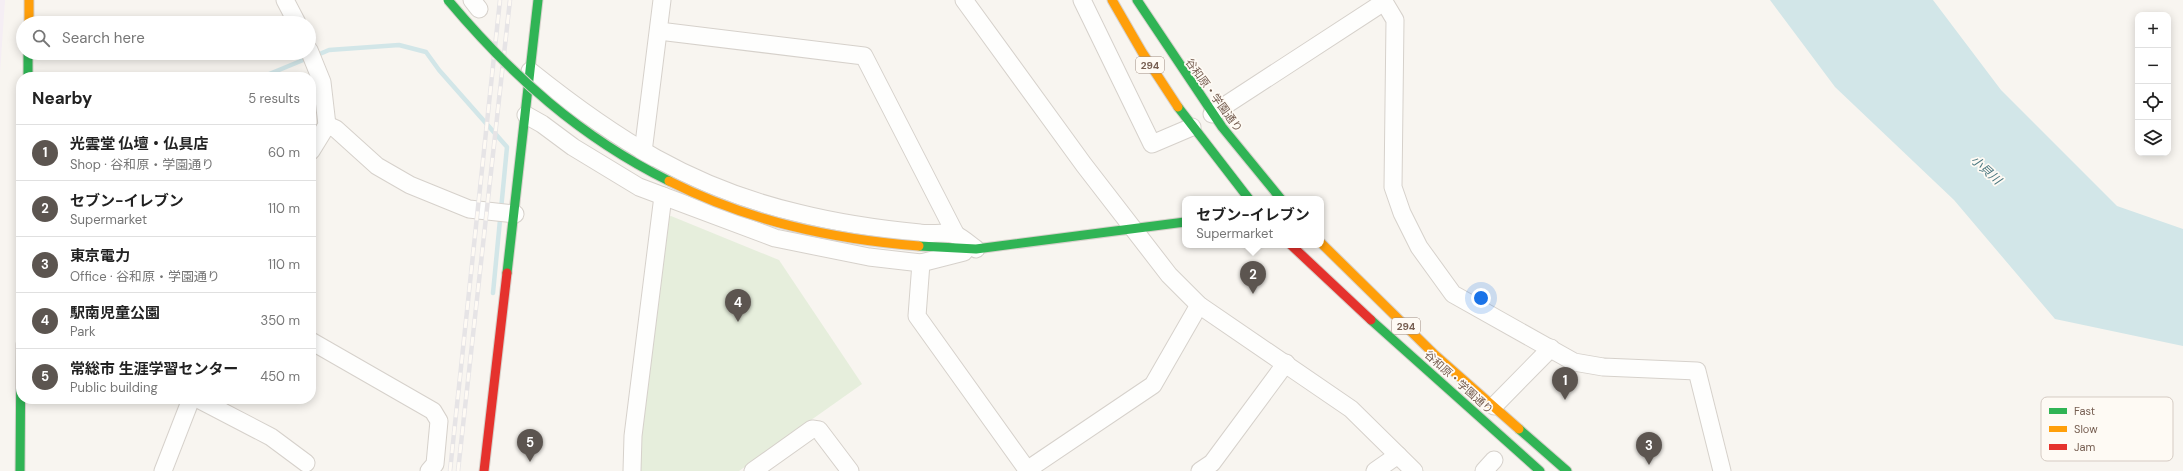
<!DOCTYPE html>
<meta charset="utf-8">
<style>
:root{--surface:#fff;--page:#f2f2f2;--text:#222;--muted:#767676;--line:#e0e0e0;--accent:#5c5550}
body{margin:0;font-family:"DM Sans","Noto Sans JP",sans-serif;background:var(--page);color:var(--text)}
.controls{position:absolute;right:12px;top:12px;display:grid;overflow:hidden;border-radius:8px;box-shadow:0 2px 10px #0003}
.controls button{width:36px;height:36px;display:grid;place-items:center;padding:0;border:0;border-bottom:1px solid var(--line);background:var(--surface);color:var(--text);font:20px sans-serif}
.you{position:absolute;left:1481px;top:298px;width:14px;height:14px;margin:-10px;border:3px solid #fff;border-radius:50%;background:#1a73e8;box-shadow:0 0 0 6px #1a73e833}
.badge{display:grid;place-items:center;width:26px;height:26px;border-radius:50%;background:var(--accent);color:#fff;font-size:13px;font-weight:700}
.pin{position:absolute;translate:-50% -33px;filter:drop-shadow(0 1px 2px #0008)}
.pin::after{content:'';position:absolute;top:21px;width:14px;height:12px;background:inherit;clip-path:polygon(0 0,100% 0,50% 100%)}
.popup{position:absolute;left:1182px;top:196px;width:142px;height:52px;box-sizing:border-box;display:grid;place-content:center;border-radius:8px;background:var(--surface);filter:drop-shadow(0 1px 3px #0005);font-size:13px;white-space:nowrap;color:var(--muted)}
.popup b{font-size:15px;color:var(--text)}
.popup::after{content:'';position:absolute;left:50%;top:100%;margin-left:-8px;border:8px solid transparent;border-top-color:var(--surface)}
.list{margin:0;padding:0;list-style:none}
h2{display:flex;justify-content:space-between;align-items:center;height:52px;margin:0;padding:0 16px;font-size:17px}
h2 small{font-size:13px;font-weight:400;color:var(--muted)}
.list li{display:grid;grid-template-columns:26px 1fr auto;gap:12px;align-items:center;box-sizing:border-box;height:56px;padding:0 16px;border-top:1px solid var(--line)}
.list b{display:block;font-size:15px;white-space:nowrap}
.list p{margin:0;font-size:13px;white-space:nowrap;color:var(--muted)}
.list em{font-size:13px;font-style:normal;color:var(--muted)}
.icon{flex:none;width:22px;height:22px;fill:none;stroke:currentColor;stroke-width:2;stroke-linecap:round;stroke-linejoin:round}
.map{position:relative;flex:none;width:2183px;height:471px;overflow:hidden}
.search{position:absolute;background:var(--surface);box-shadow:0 2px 10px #0003;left:16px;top:16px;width:300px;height:44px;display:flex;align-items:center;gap:10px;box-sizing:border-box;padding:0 14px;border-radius:22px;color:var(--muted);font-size:15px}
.panel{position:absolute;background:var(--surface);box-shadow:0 2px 10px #0003;left:16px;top:72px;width:300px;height:332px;border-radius:16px}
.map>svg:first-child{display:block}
.education{fill:#f5eef4}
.green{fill:#e6eedc}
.water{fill:#d2e6e8}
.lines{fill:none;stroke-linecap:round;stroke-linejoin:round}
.stream{stroke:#d2e6e8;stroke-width:4.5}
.street-casing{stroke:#d6d1cb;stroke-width:19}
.fast-casing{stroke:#d6d1cb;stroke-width:11}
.slow-casing{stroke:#d6d1cb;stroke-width:11}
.jam-casing{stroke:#d6d1cb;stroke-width:11}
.street{stroke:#fefefd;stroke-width:17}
.fast{stroke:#30b455;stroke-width:9}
.slow{stroke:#ff9f0a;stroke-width:9}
.jam{stroke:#e5322d;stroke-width:9}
.rail-casing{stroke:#e6e4e6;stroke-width:4.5}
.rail{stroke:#fefaf4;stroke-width:3;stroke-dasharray:9;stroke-linecap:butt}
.fast-bridge-casing{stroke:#d6d1cb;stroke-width:11;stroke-linecap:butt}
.slow-bridge-casing{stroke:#d6d1cb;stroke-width:11;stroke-linecap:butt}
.fast-bridge{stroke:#30b455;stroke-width:9}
.slow-bridge{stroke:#ff9f0a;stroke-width:9}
.labels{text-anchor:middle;stroke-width:3.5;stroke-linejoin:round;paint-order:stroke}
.shield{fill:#fefaf4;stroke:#9f8d82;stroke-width:1}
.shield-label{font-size:10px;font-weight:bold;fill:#765e51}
.street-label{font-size:11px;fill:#765e51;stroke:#fefaf4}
.water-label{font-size:12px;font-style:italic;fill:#48767f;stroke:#fefaf4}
.key{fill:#fefaf4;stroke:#d5cbc3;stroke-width:1}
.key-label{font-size:11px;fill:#765e51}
</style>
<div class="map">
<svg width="2183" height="471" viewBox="0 0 2183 471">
<rect width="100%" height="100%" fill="#f8f5f0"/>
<!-- education -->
<polygon class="education" points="0,0 5,0 0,73"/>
<!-- green -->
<polygon class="green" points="671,216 779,260 862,384 739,471 639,471 637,456 668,217"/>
<!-- water -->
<polygon class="water" points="1770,0 1933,0 2001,90 2117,206 2183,229 2183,346 2055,319 1954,200 1835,87"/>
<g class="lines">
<!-- stream -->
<g class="stream">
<polyline points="315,56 329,50 399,45 426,52 439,70 507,147 493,293"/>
<polyline points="262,77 308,58"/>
</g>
<defs>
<g id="street">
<polyline points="285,0 297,23"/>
<polyline points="472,0 479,9"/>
<polyline points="964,0 1084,165 1169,275 1199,305 1351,409 1414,471"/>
<polyline points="1082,0 1152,144 1192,127"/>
<polyline points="1383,0 1395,20 1393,187 1402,213 1419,247 1453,294 1574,362 1603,367 1697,371 1722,471"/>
<polyline points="659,31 864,56 956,235"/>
<polyline points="309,50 322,82 327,125 311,151"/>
<path d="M 530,71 C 615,139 691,188 798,213 C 838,223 879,229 920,233 C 931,235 946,231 956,235 C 963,238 970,245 976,249"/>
<polyline points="1212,114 1384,2"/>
<polyline points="526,115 542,124 573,147 639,187 775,238 869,257 921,263 964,252"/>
<polyline points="327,125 336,129 377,166 410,185 469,209 515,214"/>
<polyline points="646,160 643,152 662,0"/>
<polyline points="921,263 917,316 1028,471"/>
<polyline points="311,341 433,411 439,421 435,464 429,471"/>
<polyline points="198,399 271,437 306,463"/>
<polyline points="1494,406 1551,348"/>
<polyline points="1027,470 1153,385 1199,305"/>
<polyline points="163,471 191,399"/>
<polyline points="632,471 633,436 663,196"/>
<polyline points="753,471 812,429 819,430 850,471"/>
<polyline points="1200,471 1212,463 1286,363"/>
<polyline points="1375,471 1398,455"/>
<polyline points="1484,471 1494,460"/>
</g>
<g id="fast">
<polyline points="1137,0 1222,127 1281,199"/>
<polyline points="28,53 28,77"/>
<polyline points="1178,107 1249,199"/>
<polyline points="919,246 976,249 1185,222"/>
<polyline points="507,273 538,0"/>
<polyline points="1371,320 1540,471"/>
<polyline points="1519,429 1567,471"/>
<polyline points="20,471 21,344"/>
</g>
<g id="slow">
<polyline points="29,0 29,23"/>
<polyline points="1112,0 1142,52 1178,107"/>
<polyline points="1321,243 1435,355 1519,429"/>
</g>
<g id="jam">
<polyline points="1291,245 1371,320"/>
<polyline points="484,471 507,273"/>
</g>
</defs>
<!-- street casing -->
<use href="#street" class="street-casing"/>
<!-- fast casing -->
<use href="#fast" class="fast-casing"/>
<!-- slow casing -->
<use href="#slow" class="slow-casing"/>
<!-- jam casing -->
<use href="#jam" class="jam-casing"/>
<!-- street -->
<use href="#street" class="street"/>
<!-- fast -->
<use href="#fast" class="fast"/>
<!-- slow -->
<use href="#slow" class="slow"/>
<!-- jam -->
<use href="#jam" class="jam"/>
<defs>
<g id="rail">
<polyline points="450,471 500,0"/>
<polyline points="458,471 510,0"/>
</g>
</defs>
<!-- rail casing -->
<use href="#rail" class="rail-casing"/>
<!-- rail -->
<use href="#rail" class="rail"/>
<defs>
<path id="fast-bridge" d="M 448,0 C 512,76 580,137 669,181"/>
<path id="slow-bridge" d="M 669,181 C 748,221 831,239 919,246"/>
</defs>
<!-- fast-bridge casing -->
<use href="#fast-bridge" class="fast-bridge-casing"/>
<!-- slow-bridge casing -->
<use href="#slow-bridge" class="slow-bridge-casing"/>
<!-- fast-bridge -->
<use href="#fast-bridge" class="fast-bridge"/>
<!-- slow-bridge -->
<use href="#slow-bridge" class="slow-bridge"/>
</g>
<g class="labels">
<!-- shield labels -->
<g class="shield">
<rect x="1136" y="57" width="28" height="16" rx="3"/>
<rect x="1392" y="318" width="28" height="16" rx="3"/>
</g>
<g class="shield-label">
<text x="1150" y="69">294</text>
<text x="1406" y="330">294</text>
</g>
<!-- street labels -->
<g class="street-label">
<text transform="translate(1214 95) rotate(54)" y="4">谷和原・学園通り</text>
<text transform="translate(1459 382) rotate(42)" y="4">谷和原・学園通り</text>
</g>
<!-- water labels -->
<g class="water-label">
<text transform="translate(1986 170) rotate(42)" y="4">小貝川</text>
</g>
</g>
<!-- legend -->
<rect x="2041" y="397" width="132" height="64" rx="6" class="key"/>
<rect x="2049" y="408" width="18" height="6" fill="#30b455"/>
<rect x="2049" y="426" width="18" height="6" fill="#ff9f0a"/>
<rect x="2049" y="444" width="18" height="6" fill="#e5322d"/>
<g class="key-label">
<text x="2074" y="415">Fast</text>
<text x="2074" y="433">Slow</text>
<text x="2074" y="451">Jam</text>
</g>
</svg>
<div class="controls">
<button>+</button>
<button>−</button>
<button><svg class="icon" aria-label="locate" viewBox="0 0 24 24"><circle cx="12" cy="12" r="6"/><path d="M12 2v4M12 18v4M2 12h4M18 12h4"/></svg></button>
<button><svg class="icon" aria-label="layers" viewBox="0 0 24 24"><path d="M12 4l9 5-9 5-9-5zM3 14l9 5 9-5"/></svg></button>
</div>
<div class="you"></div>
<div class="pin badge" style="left:1565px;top:400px">1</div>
<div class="pin badge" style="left:1253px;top:294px">2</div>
<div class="popup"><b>セブン-イレブン</b>Supermarket</div>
<div class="pin badge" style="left:1649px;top:465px">3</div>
<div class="pin badge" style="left:738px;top:322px">4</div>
<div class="pin badge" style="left:530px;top:462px">5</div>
<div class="search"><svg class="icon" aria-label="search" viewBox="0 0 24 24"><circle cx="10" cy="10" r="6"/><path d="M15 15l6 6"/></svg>Search here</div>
<section class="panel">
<h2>Nearby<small>5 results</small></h2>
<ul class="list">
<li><span class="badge">1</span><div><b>光雲堂 仏壇・仏具店</b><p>Shop · 谷和原・学園通り</p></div><em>60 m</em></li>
<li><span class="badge">2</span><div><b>セブン-イレブン</b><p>Supermarket</p></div><em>110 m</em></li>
<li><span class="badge">3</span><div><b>東京電力</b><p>Office · 谷和原・学園通り</p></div><em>110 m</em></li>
<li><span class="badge">4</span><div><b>駅南児童公園</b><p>Park</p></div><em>350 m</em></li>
<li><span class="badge">5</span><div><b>常総市 生涯学習センター</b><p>Public building</p></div><em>450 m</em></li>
</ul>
</section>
</div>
